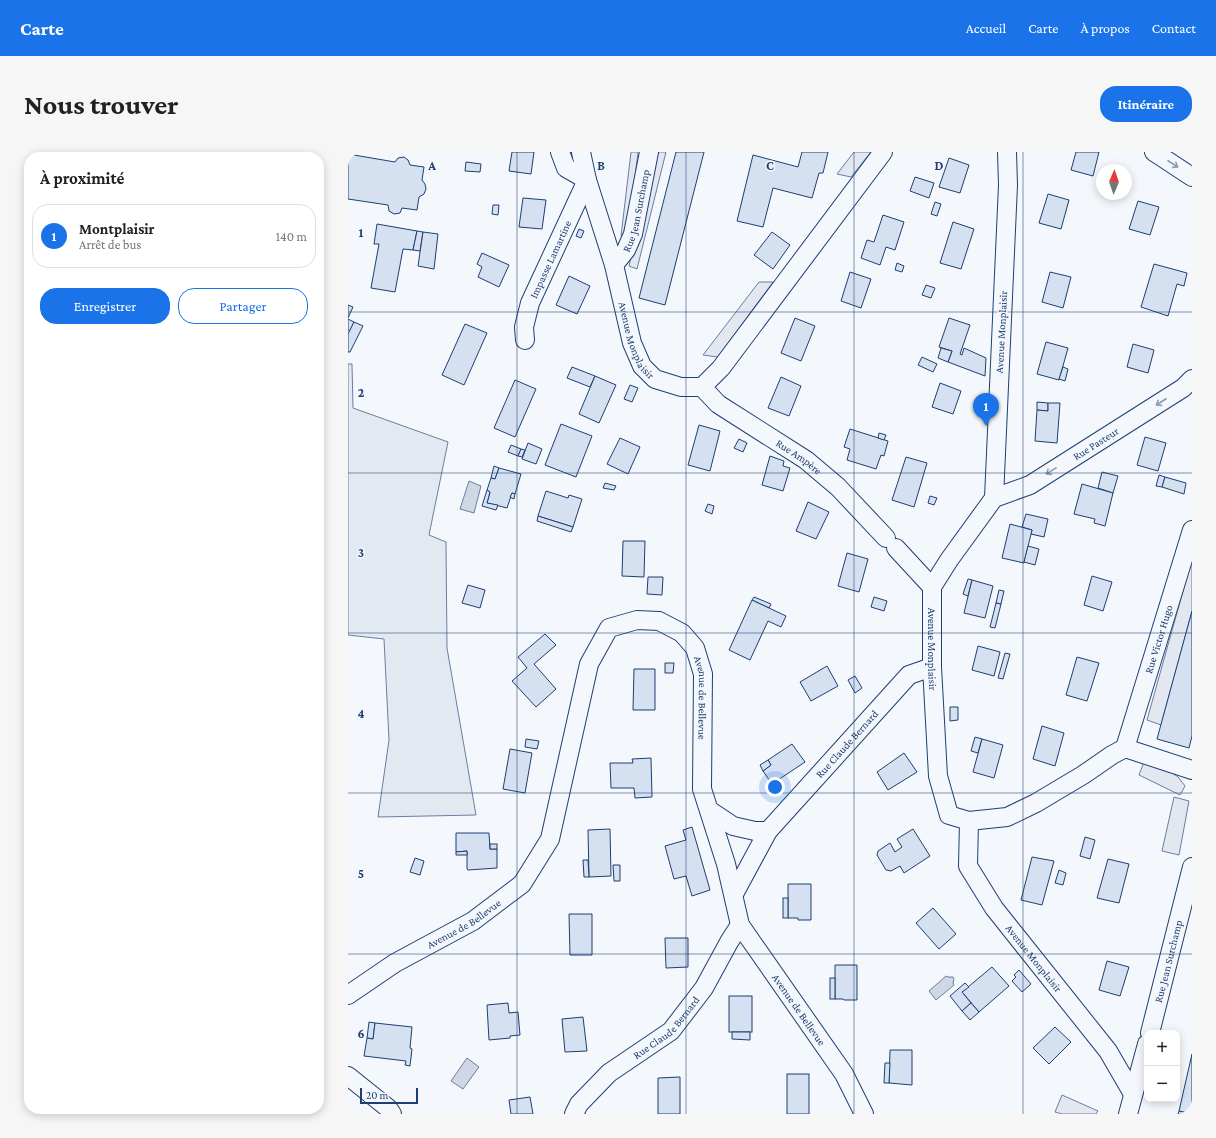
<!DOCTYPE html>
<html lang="fr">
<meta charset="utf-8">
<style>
:root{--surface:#fff;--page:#f6f6f6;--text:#202124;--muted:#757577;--line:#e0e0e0;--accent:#1a73e8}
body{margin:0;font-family:"Crimson Pro",serif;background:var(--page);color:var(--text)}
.controls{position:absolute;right:12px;bottom:12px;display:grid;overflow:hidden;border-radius:8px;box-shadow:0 2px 10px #0003}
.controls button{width:36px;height:36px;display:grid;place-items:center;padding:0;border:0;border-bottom:1px solid var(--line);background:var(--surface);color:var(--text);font:20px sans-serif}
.compass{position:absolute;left:748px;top:12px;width:36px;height:36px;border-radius:50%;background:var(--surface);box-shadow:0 2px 10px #0003;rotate:2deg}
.scale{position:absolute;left:12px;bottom:10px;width:58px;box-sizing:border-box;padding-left:4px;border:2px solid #1d3f73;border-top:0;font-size:11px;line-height:14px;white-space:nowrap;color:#1d3f73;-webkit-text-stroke:3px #f4f7fb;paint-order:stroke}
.you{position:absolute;left:427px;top:635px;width:14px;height:14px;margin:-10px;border:3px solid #fff;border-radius:50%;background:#1a73e8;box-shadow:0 0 0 6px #1a73e833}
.badge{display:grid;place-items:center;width:26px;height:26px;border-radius:50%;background:var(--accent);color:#fff;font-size:13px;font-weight:700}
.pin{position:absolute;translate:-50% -33px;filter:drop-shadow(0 1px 2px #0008)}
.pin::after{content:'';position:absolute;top:21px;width:14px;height:12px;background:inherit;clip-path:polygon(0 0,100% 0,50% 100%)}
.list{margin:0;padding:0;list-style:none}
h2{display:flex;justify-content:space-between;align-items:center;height:52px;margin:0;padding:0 16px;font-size:17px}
h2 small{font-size:13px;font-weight:400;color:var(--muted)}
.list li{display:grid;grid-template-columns:26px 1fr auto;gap:12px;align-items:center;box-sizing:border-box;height:64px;margin:0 8px 8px;padding:0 8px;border:1px solid var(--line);border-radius:16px}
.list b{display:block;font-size:15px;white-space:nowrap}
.list p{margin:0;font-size:13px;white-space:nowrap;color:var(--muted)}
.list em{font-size:13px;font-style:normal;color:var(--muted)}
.actions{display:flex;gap:8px;padding:12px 16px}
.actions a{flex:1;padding:9px 0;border:1px solid var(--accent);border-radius:16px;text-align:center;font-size:14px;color:var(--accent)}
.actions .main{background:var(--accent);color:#fff}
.map{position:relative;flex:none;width:844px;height:962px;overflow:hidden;border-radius:16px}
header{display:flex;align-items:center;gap:24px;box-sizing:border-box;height:56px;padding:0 20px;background:var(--accent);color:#fff}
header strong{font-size:19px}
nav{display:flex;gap:22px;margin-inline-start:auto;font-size:14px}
.intro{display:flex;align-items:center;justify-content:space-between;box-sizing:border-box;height:96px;padding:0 24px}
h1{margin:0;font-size:28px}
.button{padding:10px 18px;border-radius:16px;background:var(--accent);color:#fff;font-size:14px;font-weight:700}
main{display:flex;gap:24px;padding:0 24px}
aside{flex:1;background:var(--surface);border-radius:16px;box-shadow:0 2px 10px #0003}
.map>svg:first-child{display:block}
.green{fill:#e3e9f0;stroke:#687fa3}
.parking{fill:#e3e8f0;stroke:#687fa3}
.water{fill:#cfd7e4;stroke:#687fa3}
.building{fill:#d5e0f0;stroke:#1d3f73}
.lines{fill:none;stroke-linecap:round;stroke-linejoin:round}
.minor-casing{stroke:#1d3f73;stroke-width:20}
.minor{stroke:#f4f7fb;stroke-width:18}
.oneway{stroke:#889bb7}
.grid{fill:none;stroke:#1d3f73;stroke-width:1;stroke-opacity:0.55}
.labels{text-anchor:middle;stroke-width:3;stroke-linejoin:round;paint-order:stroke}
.street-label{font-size:11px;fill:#1d3f73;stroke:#f4f7fb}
.grid-label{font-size:13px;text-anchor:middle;font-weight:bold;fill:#1d3f73;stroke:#f4f7fb;stroke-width:3;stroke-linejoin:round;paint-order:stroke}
</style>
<header>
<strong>Carte</strong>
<nav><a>Accueil</a><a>Carte</a><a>À propos</a><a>Contact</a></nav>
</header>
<div class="intro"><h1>Nous trouver</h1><a class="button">Itinéraire</a></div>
<main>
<aside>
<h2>À proximité<small></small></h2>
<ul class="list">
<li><span class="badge">1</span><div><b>Montplaisir</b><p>Arrêt de bus</p></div><em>140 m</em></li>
</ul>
<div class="actions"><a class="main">Enregistrer</a><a>Partager</a></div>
</aside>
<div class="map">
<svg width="844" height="962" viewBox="0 0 844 962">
<rect width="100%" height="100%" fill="#f4f7fb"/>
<!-- green -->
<polygon class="green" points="0,212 4,212 5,256 100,290 81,383 98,390 99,496 128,663 30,665 41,588 36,487 0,483"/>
<!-- parking -->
<g class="parking">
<polygon points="283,0 290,0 280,85 273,84"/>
<polygon points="307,0 318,0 289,117 281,114"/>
<polygon points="506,0 523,0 503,25 489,22"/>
<polygon points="411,130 425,130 370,205 355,203"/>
<polygon points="844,407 844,459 813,573 799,568"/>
<polygon points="796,610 819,617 830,625 837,634 832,643 791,623"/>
<polygon points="826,645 841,649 831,703 814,699"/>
<polygon points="714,943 750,959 748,962 714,962 707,960"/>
</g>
<!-- water -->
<g class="water">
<polygon points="121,329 133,334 126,361 112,357"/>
<polygon points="598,824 600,825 605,825 606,827 605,831 606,833 588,848 581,839"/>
<polygon points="119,906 131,915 115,937 103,929"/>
</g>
<!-- building -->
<g class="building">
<polygon points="164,0 186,0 183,22 161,19"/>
<polygon points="328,0 356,0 317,153 291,146"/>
<polygon points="454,0 480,0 475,21 471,21 464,46 425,36 415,75 389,69 405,3 450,15"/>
<polygon points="728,0 751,0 745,24 723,18"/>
<polygon points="0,2 47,10 50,6 56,5 60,8 62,13 76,15 74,28 77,32 78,37 76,42 71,45 69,58 54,56 52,61 46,62 41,59 40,53 0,47"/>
<polygon points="601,6 621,13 612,41 591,35"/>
<polygon points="118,10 133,12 132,20 117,19"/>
<polygon points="567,25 586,31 581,46 562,39"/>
<polygon points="700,42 721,48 713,77 691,71"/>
<polygon points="175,46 198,48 194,77 171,75"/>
<polygon points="790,49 811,55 802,83 781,77"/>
<polygon points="587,50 593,52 589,64 583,62"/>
<polygon points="145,53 151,53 150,63 144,62"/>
<polygon points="535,63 556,70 547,98 538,95 532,113 513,106 519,88 526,90"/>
<polygon points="605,70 626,77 613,117 592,111"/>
<polygon points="29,72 69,79 65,98 55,97 47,140 23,136 31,92 26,92"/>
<polygon points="231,77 236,79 233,86 228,84"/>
<polygon points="69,79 75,80 72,99 65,98"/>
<polygon points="75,80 90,82 86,117 70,114"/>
<polygon points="424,80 442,93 425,117 406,103"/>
<polygon points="134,101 161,113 151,135 130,125 134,115 129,112"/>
<polygon points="549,111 556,114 554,120 547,118"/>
<polygon points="806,112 839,121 836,134 829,132 820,164 793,155"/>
<polygon points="502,120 523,127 513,156 493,149"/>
<polygon points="702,120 723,125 715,156 694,150"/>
<polygon points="221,124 242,134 229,162 208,153"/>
<polygon points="578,133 587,136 583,146 574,143"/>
<polygon points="0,153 5,155 0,166"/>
<polygon points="447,166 467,174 453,209 433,201"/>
<polygon points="601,166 622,173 612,202 614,203 616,196 638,206 637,224 600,210 604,199 591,195"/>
<polygon points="0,167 6,170 2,179 0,178"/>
<polygon points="6,170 15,174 2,200 0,200 0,182"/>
<polygon points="117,172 139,181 116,233 94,223"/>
<polygon points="698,190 720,196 711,228 689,222"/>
<polygon points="785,192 806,198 800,221 779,215"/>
<polygon points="593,196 604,199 600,210 590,206"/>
<polygon points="574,205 589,212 585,220 570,213"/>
<polygon points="224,215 247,224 242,235 219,226"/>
<polygon points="715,215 720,217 717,229 711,227"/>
<polygon points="247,224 268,233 251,271 231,262"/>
<polygon points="433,225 453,234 441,264 420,256"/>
<polygon points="167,228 188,237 167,285 146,276"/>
<polygon points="592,231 613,239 605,262 584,255"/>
<polygon points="282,233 290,236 284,250 276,247"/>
<polygon points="689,250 700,251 700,259 689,258"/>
<polygon points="700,251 712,251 709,291 687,289 689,258 700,259"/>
<polygon points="213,272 244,284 228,325 197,313"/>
<polygon points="351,273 372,279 362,319 340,313"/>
<polygon points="502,277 540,289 536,304 533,303 528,317 499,308 502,297 496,295"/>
<polygon points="531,281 538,283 536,288 530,286"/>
<polygon points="797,285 818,291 810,319 789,313"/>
<polygon points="272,286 292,295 280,322 259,312"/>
<polygon points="391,287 399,291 395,300 386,296"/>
<polygon points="180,291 194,297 188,312 174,307"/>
<polygon points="163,293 173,297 170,304 160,300"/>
<polygon points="173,297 177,298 174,305 170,304"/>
<polygon points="422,304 436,309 435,314 442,316 435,339 414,333"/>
<polygon points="558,305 579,311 566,355 544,348"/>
<polygon points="146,314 151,316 147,327 143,326"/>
<polygon points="151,316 173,322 167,342 164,341 159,356 139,351 142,340 139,338 143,326 147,327"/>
<polygon points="754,320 770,324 765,341 750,336"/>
<polygon points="811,323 817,325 814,335 808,334"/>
<polygon points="817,325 838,331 836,342 814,335"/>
<polygon points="257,331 268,334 266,338 255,336"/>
<polygon points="734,332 765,341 757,374 746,371 747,367 726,362"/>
<polygon points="139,338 142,340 139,351 150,353 148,358 134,354"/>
<polygon points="198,339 220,346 221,343 234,347 225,375 190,364"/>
<polygon points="164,341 167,342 166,347 162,345"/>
<polygon points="582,344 589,346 586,353 580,351"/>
<polygon points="460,350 481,360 468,387 448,379"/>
<polygon points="360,352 366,354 364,362 357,359"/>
<polygon points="678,362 700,367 696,385 683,382 684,378 674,375"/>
<polygon points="190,364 225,375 223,380 189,369"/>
<polygon points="662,372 684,378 676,411 654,406"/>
<polygon points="275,389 297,389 296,425 274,424"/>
<polygon points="680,394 691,397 687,413 676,410"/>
<polygon points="499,401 520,407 511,440 490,434"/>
<polygon points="744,424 764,430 755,459 736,453"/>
<polygon points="300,425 315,425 314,443 299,442"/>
<polygon points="620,427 624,428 620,444 615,442"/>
<polygon points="624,428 645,434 637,466 616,461"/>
<polygon points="120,433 137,438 132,456 114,451"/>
<polygon points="651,438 656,439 653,452 648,451"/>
<polygon points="406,445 423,452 421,456 404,448"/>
<polygon points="526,445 539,449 536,459 523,455"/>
<polygon points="404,448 438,464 433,475 420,469 402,508 381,498"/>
<polygon points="648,451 653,452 647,476 642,475"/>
<polygon points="844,459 844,584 841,596 809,587"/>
<polygon points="197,482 208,493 186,512 208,537 188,555 164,529 179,516 170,505"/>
<polygon points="630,494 652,500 646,524 624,518"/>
<polygon points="657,501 662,502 655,527 650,526"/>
<polygon points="729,505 751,511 739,549 718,543"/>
<polygon points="317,511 326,511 325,521 317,521"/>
<polygon points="479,514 490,534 463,549 452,530"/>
<polygon points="286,517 307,517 307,558 285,558"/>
<polygon points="507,524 514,536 507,541 500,528"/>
<polygon points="602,555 610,555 610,568 602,569"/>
<polygon points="694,574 716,581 707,614 685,607"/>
<polygon points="627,585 634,587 630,601 623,599"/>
<polygon points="178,587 191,589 189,597 177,595"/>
<polygon points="634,587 655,593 646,626 625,620"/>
<polygon points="444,592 457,610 424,632 415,619 423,613 420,608"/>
<polygon points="162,597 184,601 177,641 155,637"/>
<polygon points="556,601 569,620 540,638 529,620"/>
<polygon points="303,606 304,645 287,646 286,636 263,636 262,611 285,611 284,607"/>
<polygon points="420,608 423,613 415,619 412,613"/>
<polygon points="344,675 362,738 344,744 338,724 326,727 317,694 338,688 335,678"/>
<polygon points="262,677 263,724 241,725 240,678"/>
<polygon points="565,677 582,704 556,721 552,714 543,719 538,718 529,703 530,699 542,691 547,700 554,695 549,687"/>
<polygon points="108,681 141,681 142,697 149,697 149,716 120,718 119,717 119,699 108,700"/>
<polygon points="737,685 747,688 742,707 732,704"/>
<rect x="142" y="692" width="7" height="5"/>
<polygon points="119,699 119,703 108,703 108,700"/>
<polygon points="684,705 706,709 694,753 673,748"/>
<polygon points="67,706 76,709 72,723 62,720"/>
<polygon points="760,707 781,712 771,751 749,746"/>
<polygon points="235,708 240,708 241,725 236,725"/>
<polygon points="265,713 272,713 272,729 266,729"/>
<polygon points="711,718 718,721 715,733 707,731"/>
<polygon points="440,732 463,732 463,768 450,768 450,766 440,766"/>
<rect x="435" y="746" width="5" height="20"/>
<polygon points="585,756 608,782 591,797 568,771"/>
<polygon points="221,762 244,762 244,803 222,803"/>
<polygon points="317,786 340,786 340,815 318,816"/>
<polygon points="759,809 781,815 772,844 751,838"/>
<polygon points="487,813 509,813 509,848 496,848 495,847 487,847"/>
<polygon points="644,815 661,834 631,860 614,840"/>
<polygon points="671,818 683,832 674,840 664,829 668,825 666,823"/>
<rect x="482" y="826" width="5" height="21"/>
<polygon points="617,831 621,835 614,840 623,851 614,859 602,844"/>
<rect x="381" y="844" width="23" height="36"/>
<polygon points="160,851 161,861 170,860 172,883 162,884 162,886 141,888 139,853"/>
<polygon points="623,851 631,860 622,868 614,859"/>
<polygon points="235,865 239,899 217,900 214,867"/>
<polygon points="21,870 27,871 25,887 19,886"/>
<polygon points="27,871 64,875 62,896 64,897 62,914 57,913 58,909 16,904 19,886 25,887"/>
<polygon points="707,875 723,890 701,912 685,896"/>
<polygon points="384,880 402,880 402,888 384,887"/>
<polygon points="542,898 564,898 564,933 541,931"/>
<polygon points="844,902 844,962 839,962 839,961 831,959"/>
<polygon points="537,911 542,911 541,931 536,931"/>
<rect x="439" y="922" width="22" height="40"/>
<polygon points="332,925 332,962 310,962 310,926"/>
<polygon points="182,945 185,962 163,962 161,948"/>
<polygon points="831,959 839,961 839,962 830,962"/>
</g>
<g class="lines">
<defs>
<g id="minor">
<path id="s1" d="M 233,0 L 239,28 L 266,113 L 284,191 L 294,214 L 307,227 L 333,235 L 354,235 L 373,216 L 535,0"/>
<path id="s2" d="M 659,0 L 660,33 L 646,346 L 601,408 L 584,435 L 584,515 L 590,624 L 601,663 L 621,669 L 620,714 L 646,756 L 760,899 L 785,942"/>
<polyline points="806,0 844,25"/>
<path id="s3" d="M 266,113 L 278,98 L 285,82 L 301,0"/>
<path id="s4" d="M 177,188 L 176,175 L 182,151 L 239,28 L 218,16 L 212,0"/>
<path id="s5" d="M 354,235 L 370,252 L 458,308 L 490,335 L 538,386"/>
<path id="s6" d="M 646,346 L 682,333 L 835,236 L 844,227"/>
<polyline points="548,396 584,435"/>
<path id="s7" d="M 777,596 L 844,378"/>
<polyline points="361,658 385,674 407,679 420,679"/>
<polyline points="621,669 659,665 688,651 735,623 764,603 777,596 844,618"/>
<path id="s8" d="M 386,742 L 420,679 L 561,523 L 584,515"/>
<path id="s9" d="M 0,843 L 47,811 L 125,769 L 174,732 L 202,687 L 241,512 L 261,476 L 289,468 L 311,469 L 334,481 L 347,496 L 355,522 L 354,637 L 378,712 L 392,773 L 496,922 L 516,962"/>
<path id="s10" d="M 802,881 L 844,715"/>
<polyline points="0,924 40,956 44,962"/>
<path id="s11" d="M 226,962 L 231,952 L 261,921 L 323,879 L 356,836 L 381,790 L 392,773"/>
<polyline points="780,962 799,892"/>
</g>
</defs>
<!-- minor casing -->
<use href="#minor" class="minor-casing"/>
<!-- minor -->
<use href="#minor" class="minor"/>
</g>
<!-- one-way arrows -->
<defs><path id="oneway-shaft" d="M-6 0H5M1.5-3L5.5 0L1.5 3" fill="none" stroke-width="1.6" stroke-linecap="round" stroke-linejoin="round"/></defs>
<g class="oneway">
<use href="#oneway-shaft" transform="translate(825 12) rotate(33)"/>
<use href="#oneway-shaft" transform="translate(813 250) rotate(147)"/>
<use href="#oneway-shaft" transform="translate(703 319) rotate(148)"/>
</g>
<!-- grid -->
<path class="grid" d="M 169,0 L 169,962M 338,0 L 338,962M 506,0 L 506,962M 675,0 L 675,962M 0,160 L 844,160M 0,321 L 844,321M 0,481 L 844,481M 0,641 L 844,641M 0,802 L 844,802"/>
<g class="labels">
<!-- street labels -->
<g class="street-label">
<text dy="4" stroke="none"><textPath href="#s3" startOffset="60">Rue Jean Surchamp</textPath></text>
<text dy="4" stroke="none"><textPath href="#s4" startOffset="86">Impasse Lamartine</textPath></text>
<text transform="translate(653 180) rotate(-87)" y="4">Avenue Monplaisir</text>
<text dy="4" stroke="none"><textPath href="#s1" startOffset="197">Avenue Monplaisir</textPath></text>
<text dy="4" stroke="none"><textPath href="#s6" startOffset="116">Rue Pasteur</textPath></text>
<text dy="4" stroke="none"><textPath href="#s5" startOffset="120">Rue Ampère</textPath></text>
<text dy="4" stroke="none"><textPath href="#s7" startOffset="114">Rue Victor Hugo</textPath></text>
<text dy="4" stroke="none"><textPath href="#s2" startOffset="517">Avenue Monplaisir</textPath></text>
<text dy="4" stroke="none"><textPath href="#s9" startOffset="628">Avenue de Bellevue</textPath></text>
<text dy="4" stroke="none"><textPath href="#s8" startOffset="189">Rue Claude Bernard</textPath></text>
<text dy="4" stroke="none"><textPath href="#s9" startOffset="136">Avenue de Bellevue</textPath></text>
<text dy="4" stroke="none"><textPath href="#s2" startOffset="864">Avenue Monplaisir</textPath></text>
<text dy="4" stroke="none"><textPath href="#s10" startOffset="74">Rue Jean Surchamp</textPath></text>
<text dy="4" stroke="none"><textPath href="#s9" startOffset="964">Avenue de Bellevue</textPath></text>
<text dy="4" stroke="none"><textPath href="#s11" startOffset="128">Rue Claude Bernard</textPath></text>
</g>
</g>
<g class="grid-label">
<text x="84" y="18">A</text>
<text x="253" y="18">B</text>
<text x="422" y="18">C</text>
<text x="591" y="18">D</text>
<text x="13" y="85">1</text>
<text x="13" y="245">2</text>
<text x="13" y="405">3</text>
<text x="13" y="566">4</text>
<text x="13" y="726">5</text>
<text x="13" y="886">6</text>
</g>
</svg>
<div class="controls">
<button>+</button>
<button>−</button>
</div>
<svg class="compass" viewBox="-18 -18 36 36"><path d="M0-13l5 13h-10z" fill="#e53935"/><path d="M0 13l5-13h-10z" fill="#757577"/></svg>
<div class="scale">20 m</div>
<div class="you"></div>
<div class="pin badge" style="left:638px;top:274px">1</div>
</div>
</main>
